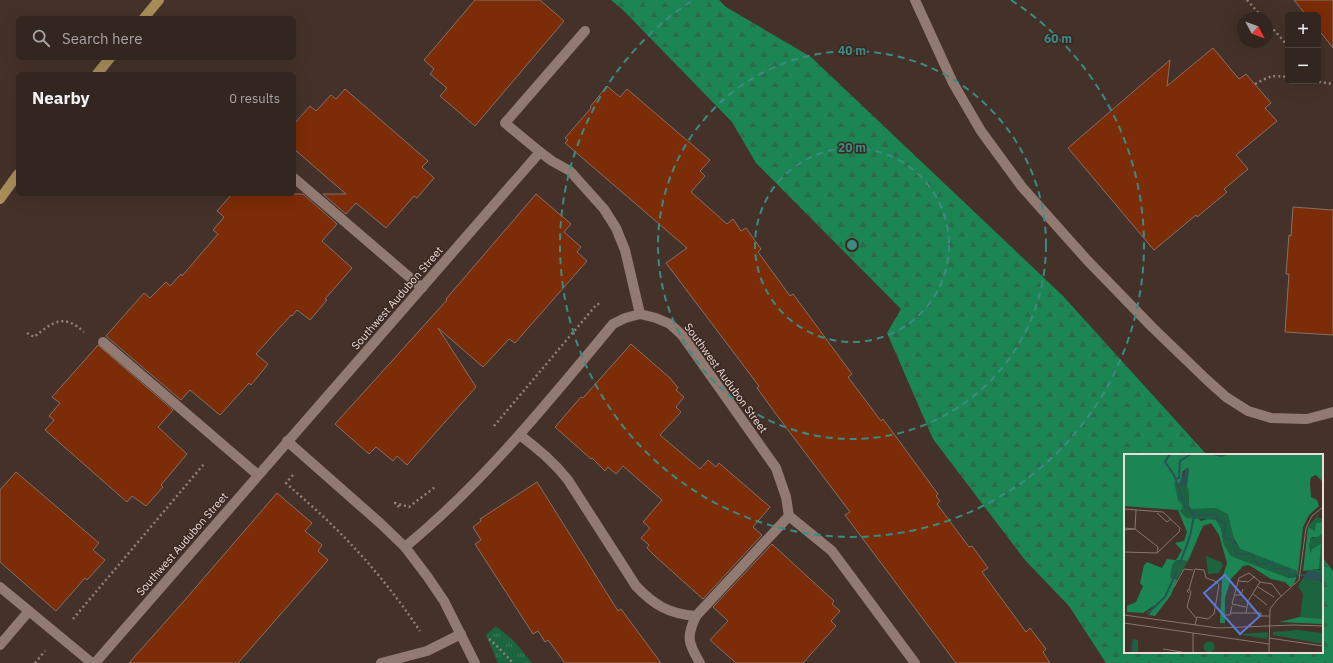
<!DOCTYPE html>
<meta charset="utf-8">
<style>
:root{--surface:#332520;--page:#3e312d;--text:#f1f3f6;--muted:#a9a5a5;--line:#4e423e}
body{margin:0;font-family:"IBM Plex Sans",sans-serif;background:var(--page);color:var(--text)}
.controls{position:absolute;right:12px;top:12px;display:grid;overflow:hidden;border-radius:6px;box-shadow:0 4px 16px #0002}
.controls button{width:36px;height:36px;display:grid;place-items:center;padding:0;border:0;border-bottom:1px solid var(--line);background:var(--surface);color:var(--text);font:20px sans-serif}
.compass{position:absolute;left:1237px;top:12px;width:36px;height:36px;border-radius:50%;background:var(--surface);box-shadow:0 4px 16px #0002;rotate:131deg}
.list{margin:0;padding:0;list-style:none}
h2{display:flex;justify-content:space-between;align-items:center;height:52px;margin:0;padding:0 16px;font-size:17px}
h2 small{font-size:13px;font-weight:400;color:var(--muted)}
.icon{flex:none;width:22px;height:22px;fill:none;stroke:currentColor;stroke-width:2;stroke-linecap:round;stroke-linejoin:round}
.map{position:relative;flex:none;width:1333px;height:663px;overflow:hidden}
.search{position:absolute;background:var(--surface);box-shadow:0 4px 16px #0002;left:16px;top:16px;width:280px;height:44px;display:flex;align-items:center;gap:10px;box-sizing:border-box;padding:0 14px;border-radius:6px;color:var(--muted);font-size:15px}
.panel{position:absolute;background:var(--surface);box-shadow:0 4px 16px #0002;left:16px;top:72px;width:280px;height:124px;border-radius:6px}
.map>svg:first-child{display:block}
.grass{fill:url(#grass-tufts)}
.forest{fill:url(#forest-firs)}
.building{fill:#7c2c06;stroke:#857068}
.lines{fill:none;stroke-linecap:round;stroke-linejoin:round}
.path{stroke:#90807a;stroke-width:2.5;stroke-dasharray:2 3;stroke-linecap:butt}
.service{stroke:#907a72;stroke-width:10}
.minor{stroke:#907a72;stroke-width:10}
.primary{stroke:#a88d59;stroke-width:10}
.ring{fill:none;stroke:#3b8b83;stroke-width:2;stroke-dasharray:7 5}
.labels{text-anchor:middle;stroke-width:3;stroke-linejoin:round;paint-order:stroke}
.street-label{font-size:11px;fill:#eaddd9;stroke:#3a2721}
.inset-river{fill:none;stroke:#285253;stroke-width:2}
.inset-road{fill:none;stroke:#867670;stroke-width:1}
.view{fill:#5a79d8;fill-opacity:0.15;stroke:#5a79d8;stroke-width:2}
.inset-edge{fill:none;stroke:#eaddd9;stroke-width:2}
.centre{fill:#3b8b83;stroke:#3a2721;stroke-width:2}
.ring-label{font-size:12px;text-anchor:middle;font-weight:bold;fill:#3b8b83;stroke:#3a2721;stroke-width:3;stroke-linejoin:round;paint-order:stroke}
</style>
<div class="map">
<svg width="1333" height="663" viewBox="0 0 1333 663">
<defs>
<pattern id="grass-tufts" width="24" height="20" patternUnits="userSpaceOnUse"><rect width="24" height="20" fill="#1c6340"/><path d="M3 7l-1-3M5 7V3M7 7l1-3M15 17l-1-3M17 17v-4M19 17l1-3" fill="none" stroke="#3d795b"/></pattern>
<pattern id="forest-firs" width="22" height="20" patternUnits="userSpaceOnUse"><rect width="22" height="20" fill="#1c8554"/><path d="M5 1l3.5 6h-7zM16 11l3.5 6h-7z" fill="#2d6a4c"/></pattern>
</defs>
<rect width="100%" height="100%" fill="#44312a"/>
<!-- grass -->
<polygon class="grass" points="496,626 514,641 532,663 498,663 486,635"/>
<!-- forest -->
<polygon class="forest" points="611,0 719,0 726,7 811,57 1063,296 1207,455 1125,455 1125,652 1322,652 1322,557 1333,571 1333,663 1106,663 1069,606 1025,560 933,439 887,333 901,309 756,163 732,122 624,11"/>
<!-- building -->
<g class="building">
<polygon points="475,0 540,0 564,21 475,126 440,96 447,88 430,74 434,69 424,60"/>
<polygon points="1294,0 1333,0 1333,48 1318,29 1318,15 1306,15"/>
<polygon points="1213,48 1239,79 1246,74 1271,103 1265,108 1277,121 1236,155 1248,169 1224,189 1227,192 1197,217 1196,215 1154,250 1068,148 1170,60 1167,86"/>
<polygon points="607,86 620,97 627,89 710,160 700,171 705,176 691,192 727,224 733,219 741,231 746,228 761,249 758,252 790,296 793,294 852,374 848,377 881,421 883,419 938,494 936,496 940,501 937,504 969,547 972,546 988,568 982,572 1026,632 1030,628 1046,649 1043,652 1050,663 956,663 845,515 850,512 776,414 757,388 759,386 666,263 687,248 565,143 568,140 565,138 591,108 590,107"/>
<polygon points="345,89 428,161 422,167 434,178 417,198 414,196 386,228 356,203 346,214 323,194 346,194 294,149 294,124 310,106 316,111 331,95 336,99"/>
<polygon points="232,194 303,194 337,224 322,241 352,268 325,299 327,300 310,320 297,310 292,316 291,315 256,354 268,364 251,385 249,383 220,415 190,390 181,400 106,336 144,293 150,298 166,282 170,286 181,274 182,276 218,234 213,230 224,217 217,211"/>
<polygon points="536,194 571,224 564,232 581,247 577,252 587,261 515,343 509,339 483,367 438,328 476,387 407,465 397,456 393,461 376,447 369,454 335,424 447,300 446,299"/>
<polygon points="1293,207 1333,210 1333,335 1285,332 1289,274 1286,274 1289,235 1291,236"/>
<polygon points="631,344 670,378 678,388 676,390 684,397 676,407 681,412 660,435 700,469 708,460 716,467 719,463 770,507 753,527 762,535 703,599 656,557 647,548 649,545 641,538 650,528 643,522 662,500 623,466 616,474 608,467 605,471 592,458 591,459 555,427 581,397 583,398"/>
<polygon points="98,345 173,410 158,427 187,454 161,485 163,487 146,506 132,496 127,502 45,430 54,420 49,416 60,403 52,397"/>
<polygon points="16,472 99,543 93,550 105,560 87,580 85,578 56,611 0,562 0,490"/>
<polygon points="537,482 618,611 621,609 661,663 565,663 548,640 545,642 538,631 533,634 475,544 481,540 473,527 481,521 480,519"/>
<polygon points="277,493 312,523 305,531 322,545 318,551 328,560 238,663 129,663 184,601"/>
<polygon points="772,544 834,601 832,604 840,611 831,621 836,626 803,663 736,663 710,640 728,621 713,607"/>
</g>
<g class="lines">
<!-- path -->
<g class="path">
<polyline points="1247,0 1263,18"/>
<polyline points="1267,22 1288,46"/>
<polyline points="1314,81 1333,84"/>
<path d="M 1255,84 C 1270,76 1271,75 1288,77"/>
<path d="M 27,333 L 34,337 C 53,322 63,313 84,332"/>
<polyline points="494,426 597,304 601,304"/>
<path d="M 293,475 L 286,483 C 301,497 317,510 332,525 C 365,557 394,592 420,631"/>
<polyline points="399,507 395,503 409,507 435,487"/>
<polyline points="73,619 204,464"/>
<polyline points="489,639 496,645 513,663"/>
<polyline points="35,663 45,651"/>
</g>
<!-- service -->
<g class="service">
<polyline points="915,0 953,83 981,131 1022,187 1087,260 1152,327 1207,380 1226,397 1248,411 1271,418 1307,419 1333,412"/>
<polyline points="585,31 505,123 540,152 552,161 570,171 604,209 616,228 625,250 640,314"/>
<polyline points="294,178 422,288"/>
<polyline points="103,342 258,475"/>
<path d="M 520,435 C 539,450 553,461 568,480 L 636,586 C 654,605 669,614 696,616"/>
<polyline points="0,587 92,663"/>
<polyline points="0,645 29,611"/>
<polyline points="381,663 427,651 461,634"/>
<path d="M 700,663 C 688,643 686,637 696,616 L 789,516"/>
</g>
<!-- minor -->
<g class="minor">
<polyline points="287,441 380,523 405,547 427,576 444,601 475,663"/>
<path d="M 405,547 C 484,482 548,402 613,324 L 625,318 L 640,314 L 656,318 L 670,324 L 682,335 L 776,468 L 786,497 L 789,516 L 832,551 L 915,663"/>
<polyline points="95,663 540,152"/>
</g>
<!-- primary -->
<g class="primary">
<polyline points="144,18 159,0"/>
<polyline points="97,74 110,58"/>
<polyline points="0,199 18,174"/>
</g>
</g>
<!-- distance rings -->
<g class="ring">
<circle cx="852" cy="245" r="97"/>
<circle cx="852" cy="245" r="194"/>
<path d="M1011 0A292 292 0 1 1 693 0"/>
</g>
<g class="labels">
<!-- street labels -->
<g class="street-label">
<text transform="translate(397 298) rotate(-49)" y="4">Southwest Audubon Street</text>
<text transform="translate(726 378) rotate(54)" y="4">Southwest Audubon Street</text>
<text transform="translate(182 544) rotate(-49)" y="4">Southwest Audubon Street</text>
</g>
</g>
<!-- overview -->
<g transform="translate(1124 454)">
<rect width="199" height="199" fill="#44312a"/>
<path d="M 196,58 L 193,64 L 199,64 L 199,68 L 195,68 L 193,76 L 189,77 L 184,73 ZM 199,70 L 199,116 L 195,115 L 196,104 L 186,99 L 185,92 L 187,83 L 190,84 ZM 178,125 L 190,130 L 199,128 L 199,165 L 176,163 L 179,140 L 174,133 ZM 174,176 L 199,179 L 199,190 L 149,181 L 149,178 ZM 144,178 L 143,185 L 112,180 L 117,180 ZM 8,185 L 14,186 L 14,199 L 8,199 ZM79.5 193a5.5 5.5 0 1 1 11 0a5.5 5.5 0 1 1-11 0Z" fill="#1c6340"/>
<path d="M 0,0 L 199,0 L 199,28 L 192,21 L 187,23 L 186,29 L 187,43 L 193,46 L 195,52 L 185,61 L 179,73 L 174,119 L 170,130 L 166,133 L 161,128 L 147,125 L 125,111 L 119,112 L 107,125 L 101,144 L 101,169 L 96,169 L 98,124 L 103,109 L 95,81 L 87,69 L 79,72 L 64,107 L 52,106 L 47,124 L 53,125 L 47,141 L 31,162 L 25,161 L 31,151 L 19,159 L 3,158 L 3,152 L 12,148 L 19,132 L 16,129 L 20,111 L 23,108 L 38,114 L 43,105 L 52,106 L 58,96 L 51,89 L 60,87 L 63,78 L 54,56 L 0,52 ZM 64,14 L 63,28 L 56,31 L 59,17 ZM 53,29 L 64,34 L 65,52 L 68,56 L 92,54 L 116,95 L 173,117 L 172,123 L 165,124 L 107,102 L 100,90 L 97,74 L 92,66 L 87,64 L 77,67 L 59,52 ZM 199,68 L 199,78 L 194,83 L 187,83 L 185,92 L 187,100 L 188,95 L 197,90 L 195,115 L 179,117 L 184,73 L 191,77 L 192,69 ZM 176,163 L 199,165 L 199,170 L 155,168 Z" fill="#1c8554" fill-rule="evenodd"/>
<path d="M 50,28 L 64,34 L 65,52 L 68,55 L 92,54 L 104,60 L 111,89 L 116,95 L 173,117 L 172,123 L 165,124 L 107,102 L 100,90 L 97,74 L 92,66 L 62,64 L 56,57 L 59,52 L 54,46 ZM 52,106 L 64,107 L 53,125 L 46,124 L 48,111 ZM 183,116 L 199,116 L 199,120 L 192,120 L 182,125 L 188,124 L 199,128 L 190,130 L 178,126 Z" fill="#1c6340"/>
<path d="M 82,102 L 97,108 L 99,111 L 95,119 L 84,120 Z" fill="#1c6340"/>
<path d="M 63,13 L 65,15 L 63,33 L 55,30 ZM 183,116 L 199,120 L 199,127 L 179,125 Z" fill="#285253"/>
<path class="inset-river" d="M 46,0 L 41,8 L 50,21 L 61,52 L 71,61 L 92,61 L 94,66 L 101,69 L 100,83 L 108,86 L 112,100 L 127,100 L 134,111 L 148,108 L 151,115 L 164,115 L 166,122 L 181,121M 90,0 L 97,2 L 102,0M 51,25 L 55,24 L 56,7 L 67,0M 55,112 L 66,82 L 70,62M 23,160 L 41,143 L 53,117M 8,198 L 9,185"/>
<path class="inset-road" d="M 0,55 L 39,58 L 56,74 L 55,78 L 33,99 L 0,98M 12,56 L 11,75 L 34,93 L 33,99M 33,59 L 43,68 L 47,65M 0,74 L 11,75 L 0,76M 115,127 L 124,128 L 131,122M 136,128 L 148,130 L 157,142M 50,133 L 60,115 L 69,116M 134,133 L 150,143M 65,135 L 71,115 L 80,116 L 82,124 L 91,127 L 95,131 L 90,160 L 84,165 L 73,163 L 71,171M 65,139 L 63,137 L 65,135 L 67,138 L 63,153 L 72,164M 129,140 L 143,151M 111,141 L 117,141 L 119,135M 122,153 L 108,150 L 115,124 L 125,119 L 136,128M 106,159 L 137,159 L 137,162 L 145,162M 122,159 L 124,147 L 136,128M 0,161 L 94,174 L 169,171 L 199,172M 101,161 L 106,161 L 108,152M 0,169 L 145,190M 145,184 L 199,192M 39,195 L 58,198M 69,199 L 69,179M 145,199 L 146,155 L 153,146 L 175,126 L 182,74 L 188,62 L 199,53"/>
<path class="view" d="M 101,121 L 136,162 L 116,180 L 80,139 Z"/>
<rect width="199" height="199" class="inset-edge"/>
</g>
<circle cx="852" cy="245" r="6" class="centre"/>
<g class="ring-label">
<text x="1058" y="43">60 m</text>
<text x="852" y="55">40 m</text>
<text x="852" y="152">20 m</text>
</g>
</svg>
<div class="controls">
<button>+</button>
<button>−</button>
</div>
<svg class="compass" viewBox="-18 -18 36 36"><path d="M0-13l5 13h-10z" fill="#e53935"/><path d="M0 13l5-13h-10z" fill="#a9a5a5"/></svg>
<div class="search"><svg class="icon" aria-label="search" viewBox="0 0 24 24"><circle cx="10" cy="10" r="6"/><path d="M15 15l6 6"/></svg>Search here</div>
<section class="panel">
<h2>Nearby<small>0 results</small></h2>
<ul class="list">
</ul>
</section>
</div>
